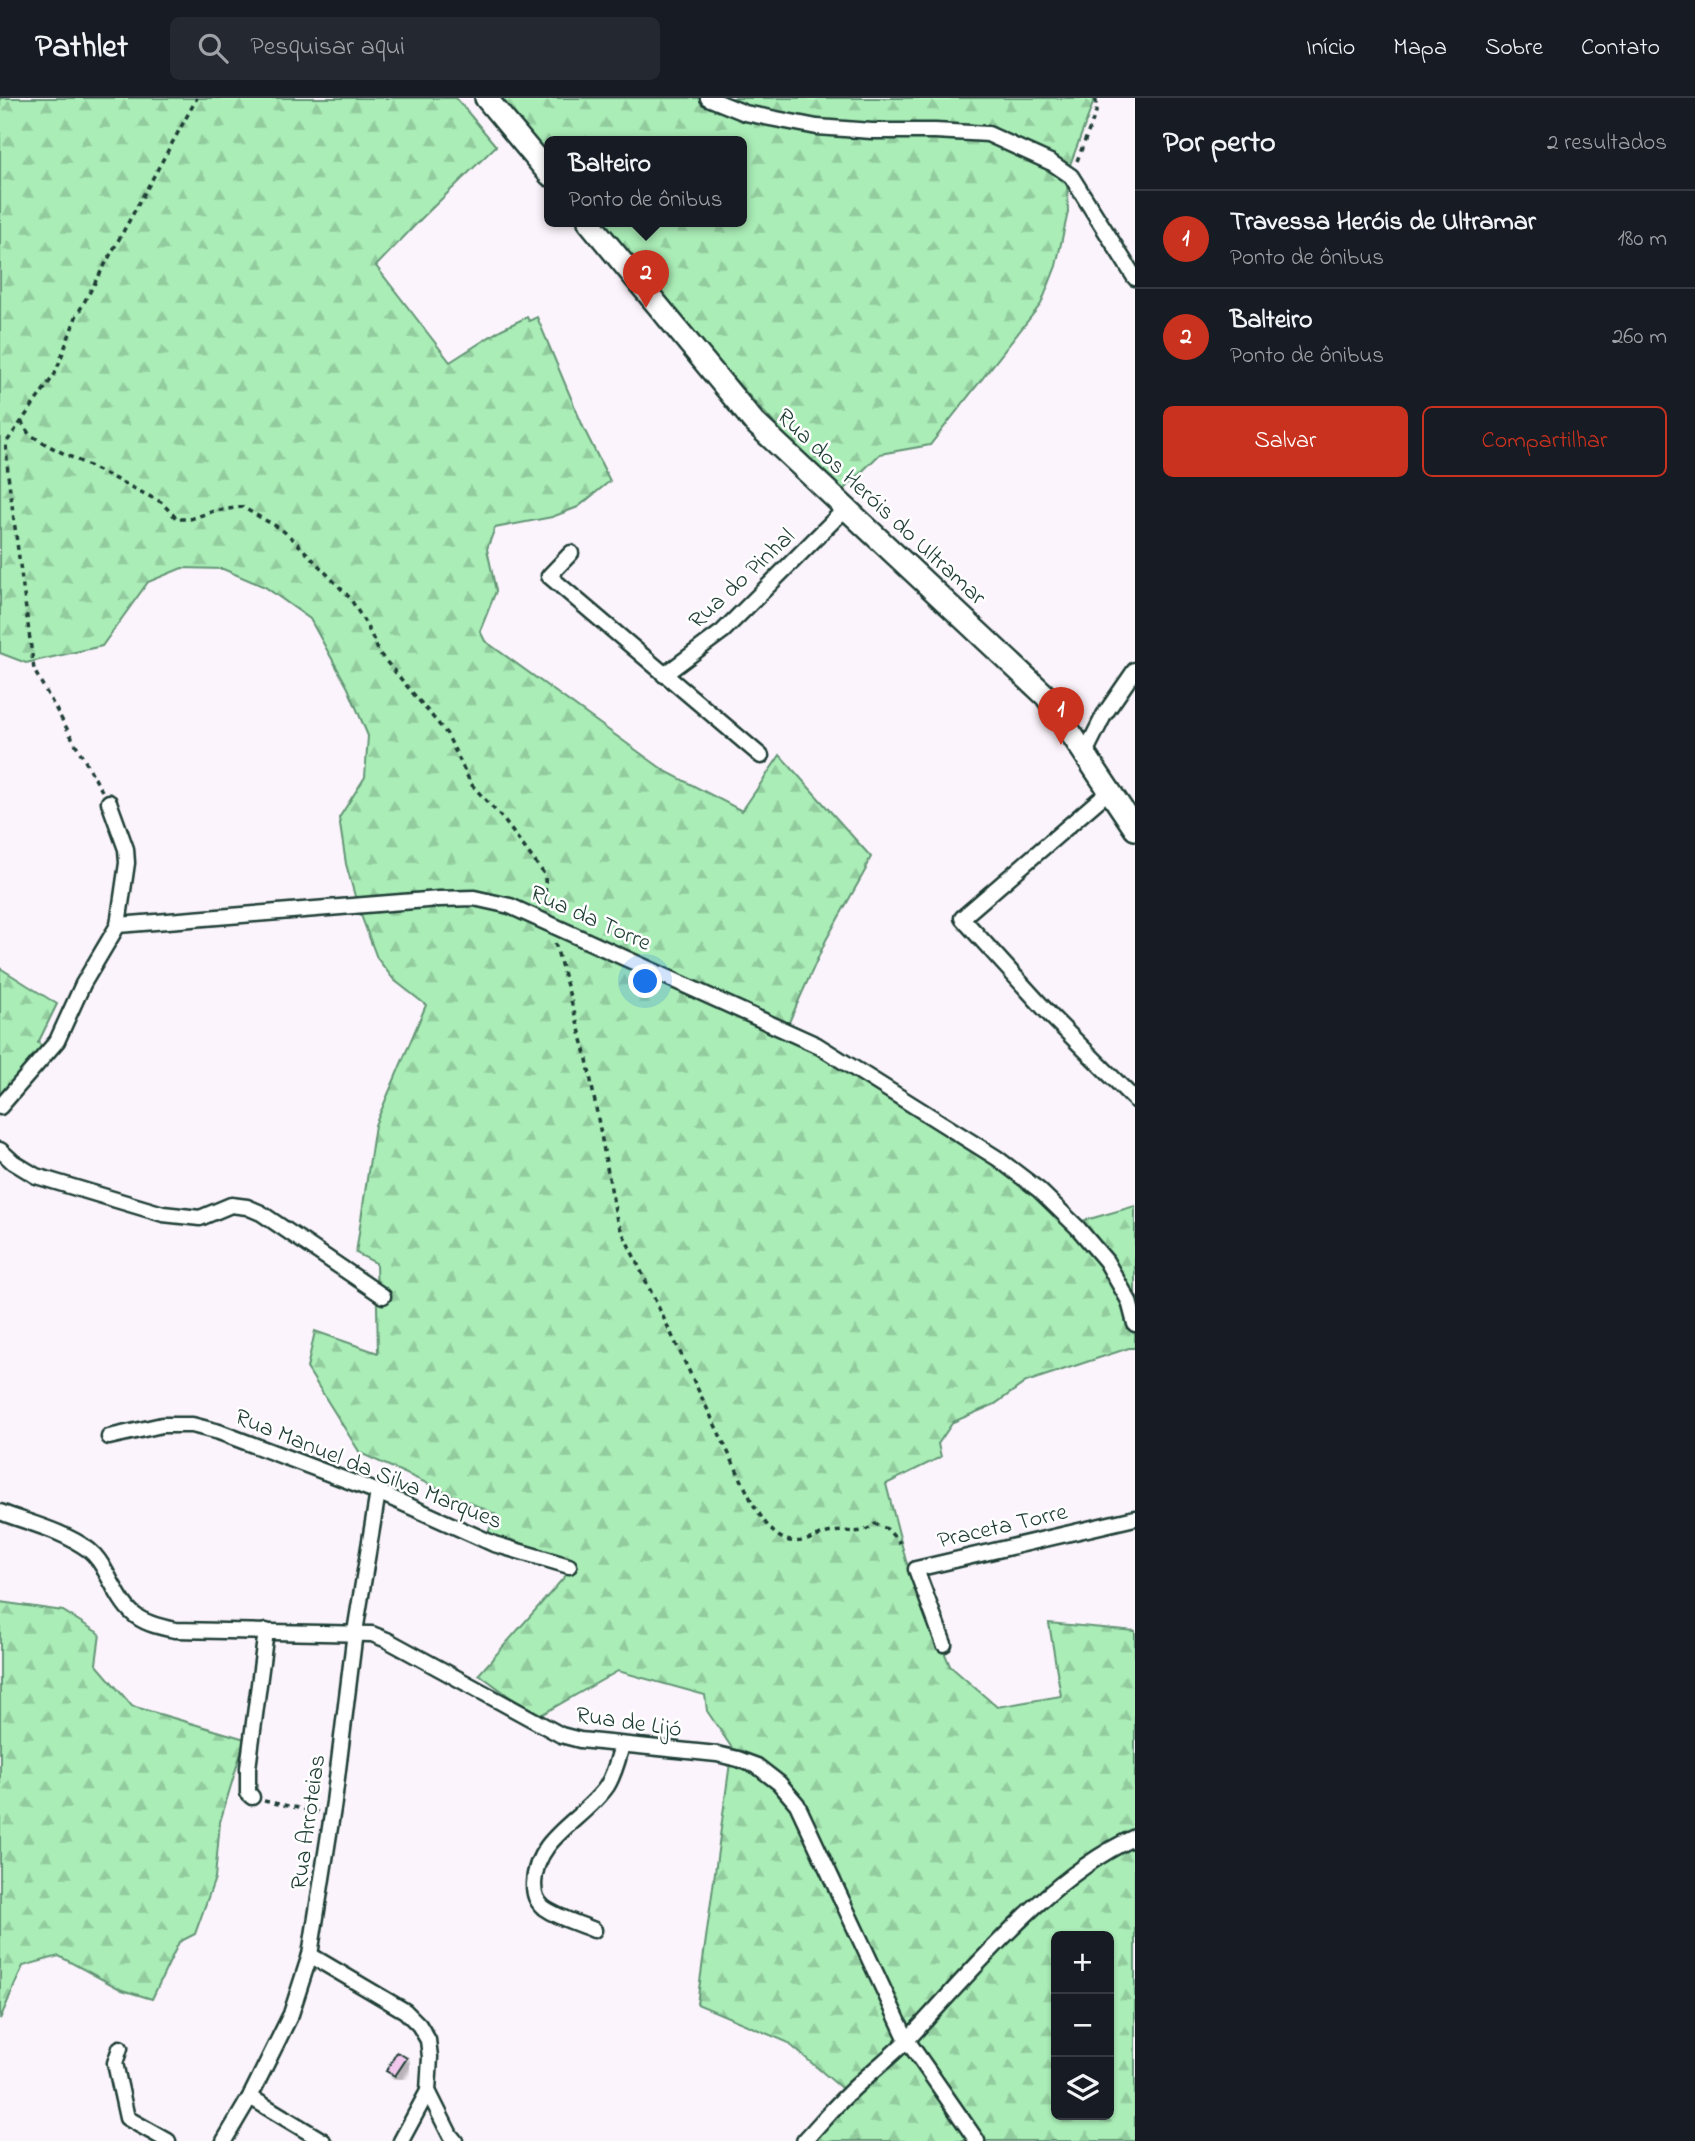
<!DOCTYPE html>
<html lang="pt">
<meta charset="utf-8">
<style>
:root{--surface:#171b24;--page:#242831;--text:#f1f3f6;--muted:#9ea1a6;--line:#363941;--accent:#c8321e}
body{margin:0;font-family:"Indie Flower",sans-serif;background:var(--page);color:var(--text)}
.controls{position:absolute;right:21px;bottom:21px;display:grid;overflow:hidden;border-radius:10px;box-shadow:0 2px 5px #0004}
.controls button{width:63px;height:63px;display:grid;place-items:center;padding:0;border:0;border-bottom:2px solid var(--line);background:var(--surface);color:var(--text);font:35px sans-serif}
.you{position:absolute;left:646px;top:884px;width:24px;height:24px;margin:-18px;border:5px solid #fff;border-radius:50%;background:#1a73e8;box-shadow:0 0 0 10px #1a73e833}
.badge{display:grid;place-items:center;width:46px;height:46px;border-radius:50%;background:var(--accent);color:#fff;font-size:23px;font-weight:700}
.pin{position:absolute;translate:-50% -58px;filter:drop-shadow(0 2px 4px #0008)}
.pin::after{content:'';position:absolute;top:37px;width:24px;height:21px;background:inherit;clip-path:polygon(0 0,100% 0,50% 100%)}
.popup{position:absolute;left:544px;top:38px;width:203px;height:91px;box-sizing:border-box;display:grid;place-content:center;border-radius:10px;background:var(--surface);filter:drop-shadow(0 2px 5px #0005);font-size:23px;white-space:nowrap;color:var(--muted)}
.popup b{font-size:26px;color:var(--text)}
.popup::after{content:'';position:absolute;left:50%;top:100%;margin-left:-14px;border:14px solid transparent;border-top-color:var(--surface)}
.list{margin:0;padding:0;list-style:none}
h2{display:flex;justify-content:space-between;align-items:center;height:91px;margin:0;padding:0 28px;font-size:30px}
h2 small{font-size:23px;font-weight:400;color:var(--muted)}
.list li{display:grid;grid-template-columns:46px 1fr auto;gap:21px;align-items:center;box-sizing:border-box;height:98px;padding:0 28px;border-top:2px solid var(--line)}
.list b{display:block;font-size:26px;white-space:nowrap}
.list p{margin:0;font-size:23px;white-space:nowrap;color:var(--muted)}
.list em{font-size:23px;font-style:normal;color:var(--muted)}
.actions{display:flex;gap:14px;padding:21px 28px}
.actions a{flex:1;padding:16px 0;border:2px solid var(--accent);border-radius:10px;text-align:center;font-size:24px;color:var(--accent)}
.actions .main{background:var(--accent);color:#fff}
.icon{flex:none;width:38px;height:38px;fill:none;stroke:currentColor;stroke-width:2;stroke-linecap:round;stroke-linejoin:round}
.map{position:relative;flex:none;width:1135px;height:2043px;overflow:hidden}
header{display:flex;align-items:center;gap:42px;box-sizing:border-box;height:98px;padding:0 35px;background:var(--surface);border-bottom:2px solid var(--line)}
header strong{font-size:33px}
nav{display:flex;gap:38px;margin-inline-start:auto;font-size:24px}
.search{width:490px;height:63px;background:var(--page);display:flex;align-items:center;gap:18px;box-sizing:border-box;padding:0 24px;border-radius:10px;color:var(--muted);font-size:26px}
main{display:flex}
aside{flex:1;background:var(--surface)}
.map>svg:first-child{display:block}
.forest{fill:url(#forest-firs);stroke:#649576;stroke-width:2;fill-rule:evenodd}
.building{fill:#f1c7ee;stroke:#1f3d34;stroke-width:2;filter:url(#shadow)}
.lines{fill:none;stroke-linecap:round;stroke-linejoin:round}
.street-casing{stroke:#1f3d34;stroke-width:19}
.secondary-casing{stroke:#1f3d34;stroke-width:26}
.path{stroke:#1f3d34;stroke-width:3.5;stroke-dasharray:5 5;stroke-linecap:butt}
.street{stroke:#fff;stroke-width:14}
.secondary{stroke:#fff;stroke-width:21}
.labels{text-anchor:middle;stroke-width:5;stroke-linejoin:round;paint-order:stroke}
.street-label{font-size:24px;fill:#1f3d34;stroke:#fff}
</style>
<header>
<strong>Pathlet</strong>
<div class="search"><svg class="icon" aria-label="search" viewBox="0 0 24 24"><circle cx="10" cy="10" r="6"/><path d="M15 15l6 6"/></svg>Pesquisar aqui</div>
<nav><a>Início</a><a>Mapa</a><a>Sobre</a><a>Contato</a></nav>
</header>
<main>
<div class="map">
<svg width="1135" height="2043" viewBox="0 0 1135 2043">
<defs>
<pattern id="forest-firs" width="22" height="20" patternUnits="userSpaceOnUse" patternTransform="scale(1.75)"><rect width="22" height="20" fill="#aaedb7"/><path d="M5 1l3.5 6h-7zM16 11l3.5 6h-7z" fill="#92cc9e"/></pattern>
<filter id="shadow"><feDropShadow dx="6" dy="6" stdDeviation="2" flood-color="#0004"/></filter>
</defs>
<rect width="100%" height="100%" fill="#fcf4fc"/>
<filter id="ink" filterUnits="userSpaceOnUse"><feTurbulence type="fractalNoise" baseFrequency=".0143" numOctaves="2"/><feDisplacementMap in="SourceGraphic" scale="14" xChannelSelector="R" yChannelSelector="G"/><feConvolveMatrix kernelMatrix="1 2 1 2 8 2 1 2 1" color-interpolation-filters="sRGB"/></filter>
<g filter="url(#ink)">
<!-- forest -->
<g class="forest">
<path d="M 0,0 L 456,0 L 496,48 L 422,120 L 376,168 L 450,264 L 502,231 L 527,219 L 529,223 L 537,219 L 584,331 L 610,383 L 578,409 L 552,419 L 495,430 L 487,451 L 496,493 L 480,533 L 485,543 L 665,673 L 742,713 L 780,657 L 871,759 L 865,770 L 866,771 L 826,842 L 785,933 L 1032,1088 L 1068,1127 L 1135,1108 L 1135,1250 L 1129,1250 L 1026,1284 L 995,1306 L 953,1324 L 938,1346 L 941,1359 L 886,1386 L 906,1463 L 950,1568 L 997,1609 L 1061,1598 L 1049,1525 L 1135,1533 L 1135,2043 L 814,2043 L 853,2000 L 787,1944 L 697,1906 L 732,1650 L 707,1613 L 705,1597 L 618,1573 L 537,1619 L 479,1576 L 575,1467 L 487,1438 L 495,1416 L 360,1355 L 307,1270 L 315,1233 L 378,1255 L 376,1165 L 356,1155 L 375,1027 L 426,907 L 394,882 L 377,860 L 358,809 L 346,766 L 339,720 L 365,679 L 368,638 L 348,590 L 310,521 L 265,489 L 223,471 L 182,470 L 148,484 L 102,548 L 26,565 L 0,555 ZM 1056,1838 L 1109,1838 L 1109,2017 L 1056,2017 Z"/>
<polygon points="503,0 1095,0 1067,75 1068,114 1056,168 1041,206 930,347 880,356 843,392 792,345 716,261 599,124 742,124 742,44 550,44 550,71 504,10"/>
<polygon points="0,870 57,906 38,945 44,949 0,1000"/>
<polygon points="0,1504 63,1513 100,1536 96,1566 132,1608 245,1641 220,1724 215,1780 195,1836 179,1844 152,1901 122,1892 59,1858 23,1868 0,1921"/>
</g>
<!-- building -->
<polygon class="building" points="397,1954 407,1960 395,1978 386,1973"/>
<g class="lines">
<defs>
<g id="street">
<polyline points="708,0 745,15 817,29 872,33 935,33 988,36 1052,65 1071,78 1135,180"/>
<polyline points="571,455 549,478 761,658"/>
<polyline points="664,577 723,533 845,411"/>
<polyline points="1085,655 1104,617 1135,572"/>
<polyline points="1109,693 962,820 1051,918 1135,1002"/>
<polyline points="109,704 126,751 127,765 118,827"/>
<polyline points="0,1009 57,943 83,886 118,827 439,801 474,800 510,808 817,947 997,1060 1039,1092 1077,1129 1106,1163 1129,1203 1135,1226"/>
<polyline points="0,1052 13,1064 36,1078 163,1116 200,1120 231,1107 247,1109 261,1115 383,1198"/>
<polyline points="109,1339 162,1327 192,1327 219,1334 378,1394 494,1446 569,1468"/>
<path d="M 0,1414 C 29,1425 64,1433 89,1452 C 98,1459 103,1468 108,1478 C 128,1515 133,1524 175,1532 L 372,1536 L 387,1542 L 561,1637 L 580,1642 L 717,1656 L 738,1661 L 757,1668 L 779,1685 L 797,1706 L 907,1942 L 977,2043"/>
<polyline points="944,1546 916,1471 1135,1420"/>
<polyline points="252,1699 248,1695 248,1670 266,1533"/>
<path d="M 594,1832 C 578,1825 558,1820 544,1810 C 536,1803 534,1796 534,1786 C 535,1739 584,1722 607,1688 C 615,1675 618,1661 622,1647"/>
<polyline points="310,1857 405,1913 419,1927 428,1942 430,1959 428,1993 450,2037 455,2043"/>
<polyline points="120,1950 115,1965 127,2020 168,2043"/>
<polyline points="250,1999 323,2043"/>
<polyline points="224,2043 250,1999 291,1916 310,1857 334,1704 355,1534 378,1394"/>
<polyline points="401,2043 428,1993"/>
<path d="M 804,2043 C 819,2027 832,2011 848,1996 C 868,1976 891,1959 910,1939 C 975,1870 1049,1778 1135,1739"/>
</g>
<g id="secondary">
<polyline points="486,0 550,77"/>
<polyline points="589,124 754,324 1046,598 1135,731"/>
</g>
</defs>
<!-- street casing -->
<use href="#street" class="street-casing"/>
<!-- secondary casing -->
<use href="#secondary" class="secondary-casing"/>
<!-- path -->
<g class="path">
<polyline points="1077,63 1096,14 1096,0"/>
<polyline points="21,323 29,336 49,348 161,404 177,421 190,421 214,413 242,409 281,431 296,444 350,500 367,528 380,556 447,636 471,686 503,721 545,777 546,810"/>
<polyline points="102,693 34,572 8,377 6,345 55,276 76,219 197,0"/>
<path d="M 555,845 L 586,956 L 617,1123 L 753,1406 C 766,1426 778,1450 807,1442 C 816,1439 824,1435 833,1434 C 851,1431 859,1439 875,1426 L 887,1431 L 900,1445"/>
<polyline points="264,1703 318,1714"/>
</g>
<!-- street -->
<use href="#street" class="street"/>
<!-- secondary -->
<use href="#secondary" class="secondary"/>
</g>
</g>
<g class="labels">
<!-- street labels -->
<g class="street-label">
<text transform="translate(882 408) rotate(43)" y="8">Rua dos Heróis do Ultramar</text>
<text transform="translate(741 480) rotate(-43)" y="8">Rua do Pinhal</text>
<text transform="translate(591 819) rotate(24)" y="8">Rua da Torre</text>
<text transform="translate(369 1370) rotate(22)" y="8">Rua Manuel da Silva Marques</text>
<text transform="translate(1002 1427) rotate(-13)" y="8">Praceta Torre</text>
<text transform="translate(629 1623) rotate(8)" y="8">Rua de Lijó</text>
<text transform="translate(307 1724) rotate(-82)" y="8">Rua Arroteias</text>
</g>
</g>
</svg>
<div class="controls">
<button>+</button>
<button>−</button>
<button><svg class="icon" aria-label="layers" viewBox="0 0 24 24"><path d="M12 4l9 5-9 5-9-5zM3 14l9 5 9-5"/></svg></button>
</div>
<div class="you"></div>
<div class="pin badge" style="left:1061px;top:647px">1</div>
<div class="pin badge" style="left:646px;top:210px">2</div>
<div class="popup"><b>Balteiro</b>Ponto de ônibus</div>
</div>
<aside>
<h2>Por perto<small>2 resultados</small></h2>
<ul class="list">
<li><span class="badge">1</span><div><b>Travessa Heróis de Ultramar</b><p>Ponto de ônibus</p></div><em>180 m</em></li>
<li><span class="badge">2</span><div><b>Balteiro</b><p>Ponto de ônibus</p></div><em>260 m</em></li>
</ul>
<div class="actions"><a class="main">Salvar</a><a>Compartilhar</a></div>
</aside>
</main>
